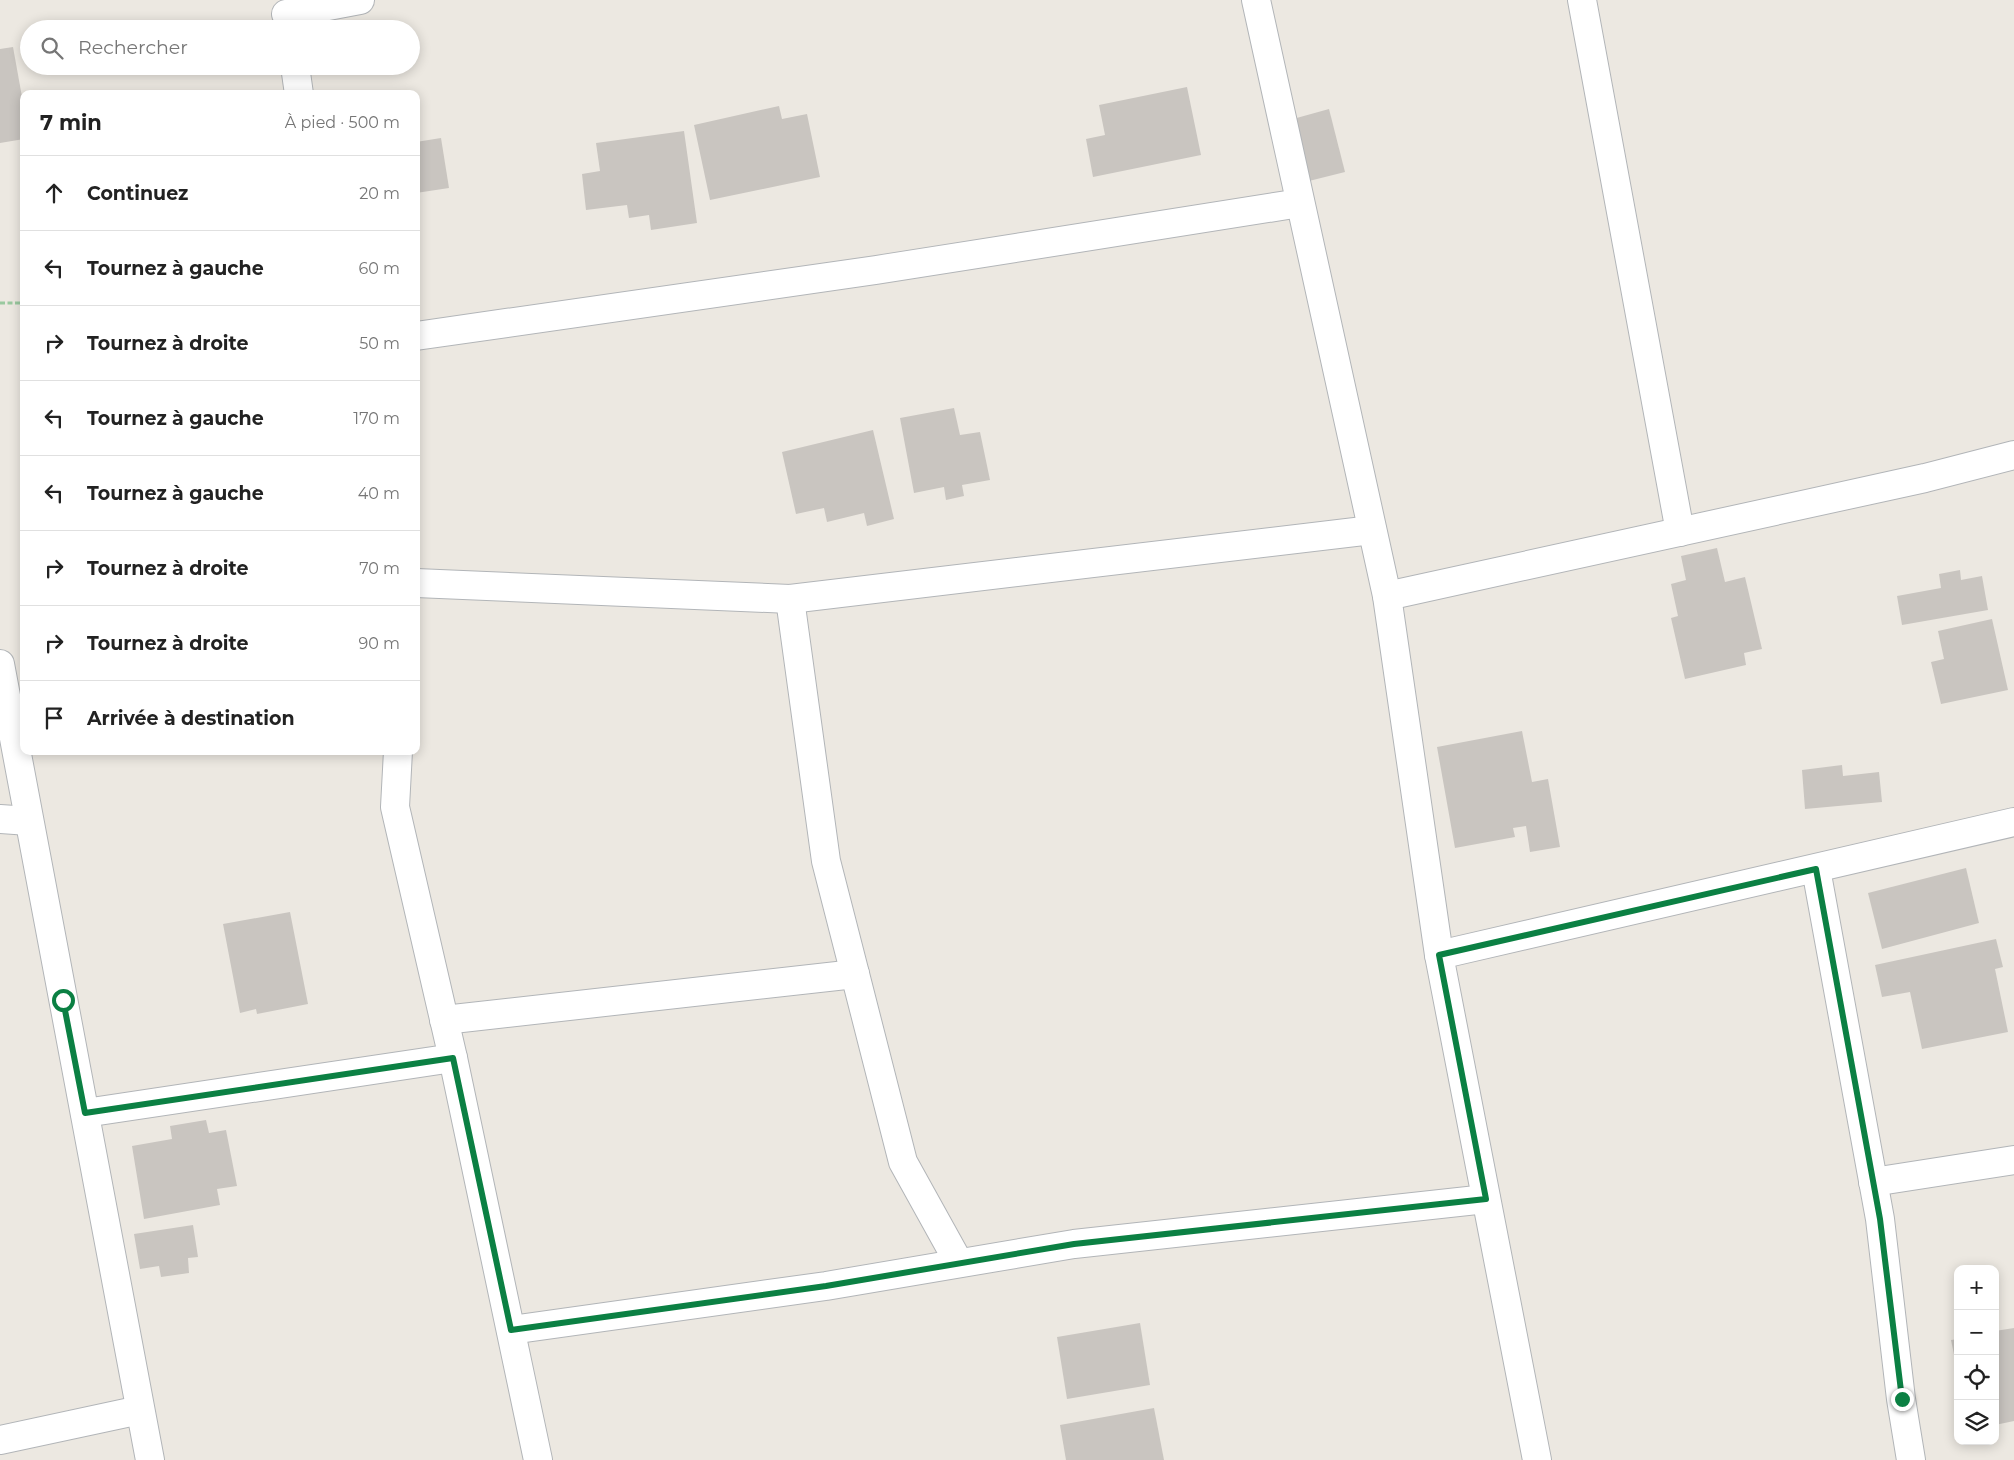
<!DOCTYPE html>
<html lang="fr">
<meta charset="utf-8">
<style>
:root{--surface:#fff;--page:#f2f2f2;--text:#222;--muted:#767676;--line:#e0e0e0}
body{margin:0;font-family:Montserrat,sans-serif;background:var(--page);color:var(--text)}
.controls{position:absolute;right:15px;bottom:15px;display:grid;overflow:hidden;border-radius:10px;box-shadow:0 2px 12px #0003}
.controls button{width:45px;height:45px;display:grid;place-items:center;padding:0;border:0;border-bottom:1px solid var(--line);background:var(--surface);color:var(--text);font:25px sans-serif}
.stop{position:absolute;width:15px;height:15px;margin:-11px;border:4px solid #0b8043;border-radius:50%;background:#fff}
.stop.end{background:#0b8043;border-color:#fff;box-shadow:0 1px 5px #0008}
.list{margin:0;padding:0;list-style:none}
h2{display:flex;justify-content:space-between;align-items:center;height:65px;margin:0;padding:0 20px;font-size:21px}
h2 small{font-size:16px;font-weight:400;color:var(--muted)}
.list li{display:grid;grid-template-columns:32px 1fr auto;gap:15px;align-items:center;box-sizing:border-box;height:75px;padding:0 20px;border-top:1px solid var(--line)}
.list b{display:block;font-size:19px;white-space:nowrap}
.list em{font-size:16px;font-style:normal;color:var(--muted)}
.icon{flex:none;width:28px;height:28px;fill:none;stroke:currentColor;stroke-width:2;stroke-linecap:round;stroke-linejoin:round}
.map{position:relative;flex:none;width:2014px;height:1460px;overflow:hidden}
.search{position:absolute;background:var(--surface);box-shadow:0 2px 12px #0003;left:20px;top:20px;width:400px;height:55px;display:flex;align-items:center;gap:12px;box-sizing:border-box;padding:0 18px;border-radius:28px;color:var(--muted);font-size:19px}
.panel{position:absolute;background:var(--surface);box-shadow:0 2px 12px #0003;left:20px;top:90px;width:400px;height:665px;border-radius:10px}
.map>svg:first-child{display:block}
.building{fill:#c9c5c0}
.lines{fill:none;stroke-linecap:round;stroke-linejoin:round}
.minor-casing{stroke:#b2b5b8;stroke-width:30}
.path{stroke:#9ac9a0;stroke-width:3;stroke-dasharray:5 2.5;stroke-linecap:butt}
.minor{stroke:#fff;stroke-width:28}
.route{stroke:#0b8043;stroke-width:6}
</style>
<div class="map">
<svg width="2014" height="1460" viewBox="0 0 2014 1460">
<rect width="100%" height="100%" fill="#ece8e1"/>
<!-- building -->
<g class="building">
<polygon points="13,47 24,108 24,139 0,143 0,49"/>
<polygon points="1187,87 1201,155 1093,177 1086,139 1105,135 1099,105"/>
<polygon points="779,106 782,119 807,114 820,177 710,200 694,125"/>
<polygon points="1329,109 1345,172 1309,181 1293,119"/>
<polygon points="684,131 697,223 651,230 649,215 629,218 627,205 586,210 582,174 600,171 596,143"/>
<polygon points="441,138 449,188 416,193 416,142"/>
<polygon points="954,408 960,435 980,432 990,480 962,485 964,496 946,500 944,487 914,493 900,418"/>
<polygon points="873,430 894,519 867,526 864,513 827,522 824,508 796,514 782,452"/>
<polygon points="1717,548 1725,582 1745,577 1762,649 1744,653 1746,665 1685,679 1671,618 1678,616 1671,584 1686,580 1681,556"/>
<polygon points="1960,570 1961,580 1982,576 1988,610 1902,625 1897,596 1941,588 1939,574"/>
<polygon points="1992,619 2008,690 1941,704 1931,662 1944,659 1938,631"/>
<polygon points="1522,731 1532,782 1548,779 1560,847 1530,852 1526,826 1513,828 1515,837 1455,848 1437,747"/>
<polygon points="1842,765 1843,776 1879,772 1882,802 1805,809 1802,770"/>
<polygon points="1966,868 1979,923 1882,949 1868,893"/>
<polygon points="290,912 308,1004 257,1014 256,1009 240,1013 223,924"/>
<polygon points="1996,939 2003,967 1995,969 2008,1032 1922,1049 1910,992 1882,997 1875,965"/>
<polygon points="206,1120 209,1133 226,1130 237,1186 217,1189 220,1205 144,1219 132,1146 172,1139 170,1126"/>
<polygon points="193,1225 198,1257 188,1258 189,1273 161,1277 159,1266 140,1269 134,1234"/>
<polygon points="1140,1323 1150,1385 1067,1399 1057,1337"/>
<polygon points="2014,1328 2014,1421 1995,1425 1995,1331"/>
<polygon points="1958,1339 1958,1369 1957,1369 1951,1340"/>
<polygon points="1154,1408 1164,1460 1066,1460 1060,1425"/>
</g>
<g class="lines">
<defs>
<g id="minor">
<polyline points="1256,0 1387,596 1439,955 1537,1460"/>
<polyline points="1582,0 1680,532"/>
<polyline points="286,14 360,0"/>
<polyline points="295,66 299,94"/>
<polyline points="416,336 876,270 1300,203"/>
<polyline points="416,583 790,599 1372,530"/>
<polyline points="1387,596 1925,478 2014,455"/>
<polyline points="790,599 826,861 855,974 903,1162 959,1263"/>
<polyline points="0,664 150,1460"/>
<polyline points="398,751 395,807 453,1058 538,1460"/>
<polyline points="0,819 29,821"/>
<polyline points="1816,869 1880,1219 1901,1399 1911,1460"/>
<polyline points="1439,955 2014,822"/>
<polyline points="444,1020 855,974"/>
<polyline points="85,1113 453,1058"/>
<polyline points="1873,1182 2014,1160"/>
<polyline points="511,1330 826,1286 1074,1244 1486,1199"/>
<polyline points="0,1440 140,1410"/>
</g>
</defs>
<!-- minor casing -->
<use href="#minor" class="minor-casing"/>
<!-- path -->
<polyline class="path" points="0,303 24,303"/>
<!-- minor -->
<use href="#minor" class="minor"/>
</g>
<g class="lines">
<!-- route -->
<polyline class="route" points="63,1000 85,1113 453,1058 511,1330 826,1286 1074,1244 1486,1199 1439,955 1816,869 1880,1219 1902,1399"/>
</g>
</svg>
<div class="controls">
<button>+</button>
<button>−</button>
<button><svg class="icon" aria-label="locate" viewBox="0 0 24 24"><circle cx="12" cy="12" r="6"/><path d="M12 2v4M12 18v4M2 12h4M18 12h4"/></svg></button>
<button><svg class="icon" aria-label="layers" viewBox="0 0 24 24"><path d="M12 4l9 5-9 5-9-5zM3 14l9 5 9-5"/></svg></button>
</div>
<div class="stop" style="left:63px;top:1000px"></div>
<div class="stop end" style="left:1902px;top:1399px"></div>
<div class="search"><svg class="icon" aria-label="search" viewBox="0 0 24 24"><circle cx="10" cy="10" r="6"/><path d="M15 15l6 6"/></svg>Rechercher</div>
<section class="panel">
<h2>7 min<small>À pied · 500 m</small></h2>
<ul class="list">
<li><svg class="icon" aria-label="ahead" viewBox="0 0 24 24"><path d="M12 20V5M6 11l6-6 6 6"/></svg><div><b>Continuez</b></div><em>20 m</em></li>
<li><svg class="icon" aria-label="left" viewBox="0 0 24 24"><path d="M17 20v-9H6M10 6l-5 5 5 5"/></svg><div><b>Tournez à gauche</b></div><em>60 m</em></li>
<li><svg class="icon" aria-label="right" viewBox="0 0 24 24"><path d="M7 20v-9h11M14 6l5 5-5 5"/></svg><div><b>Tournez à droite</b></div><em>50 m</em></li>
<li><svg class="icon" aria-label="left" viewBox="0 0 24 24"><path d="M17 20v-9H6M10 6l-5 5 5 5"/></svg><div><b>Tournez à gauche</b></div><em>170 m</em></li>
<li><svg class="icon" aria-label="left" viewBox="0 0 24 24"><path d="M17 20v-9H6M10 6l-5 5 5 5"/></svg><div><b>Tournez à gauche</b></div><em>40 m</em></li>
<li><svg class="icon" aria-label="right" viewBox="0 0 24 24"><path d="M7 20v-9h11M14 6l5 5-5 5"/></svg><div><b>Tournez à droite</b></div><em>70 m</em></li>
<li><svg class="icon" aria-label="right" viewBox="0 0 24 24"><path d="M7 20v-9h11M14 6l5 5-5 5"/></svg><div><b>Tournez à droite</b></div><em>90 m</em></li>
<li><svg class="icon" aria-label="arrive" viewBox="0 0 24 24"><path d="M6 21V4h12l-3 4 3 4H6"/></svg><div><b>Arrivée à destination</b></div></li>
</ul>
</section>
</div>
